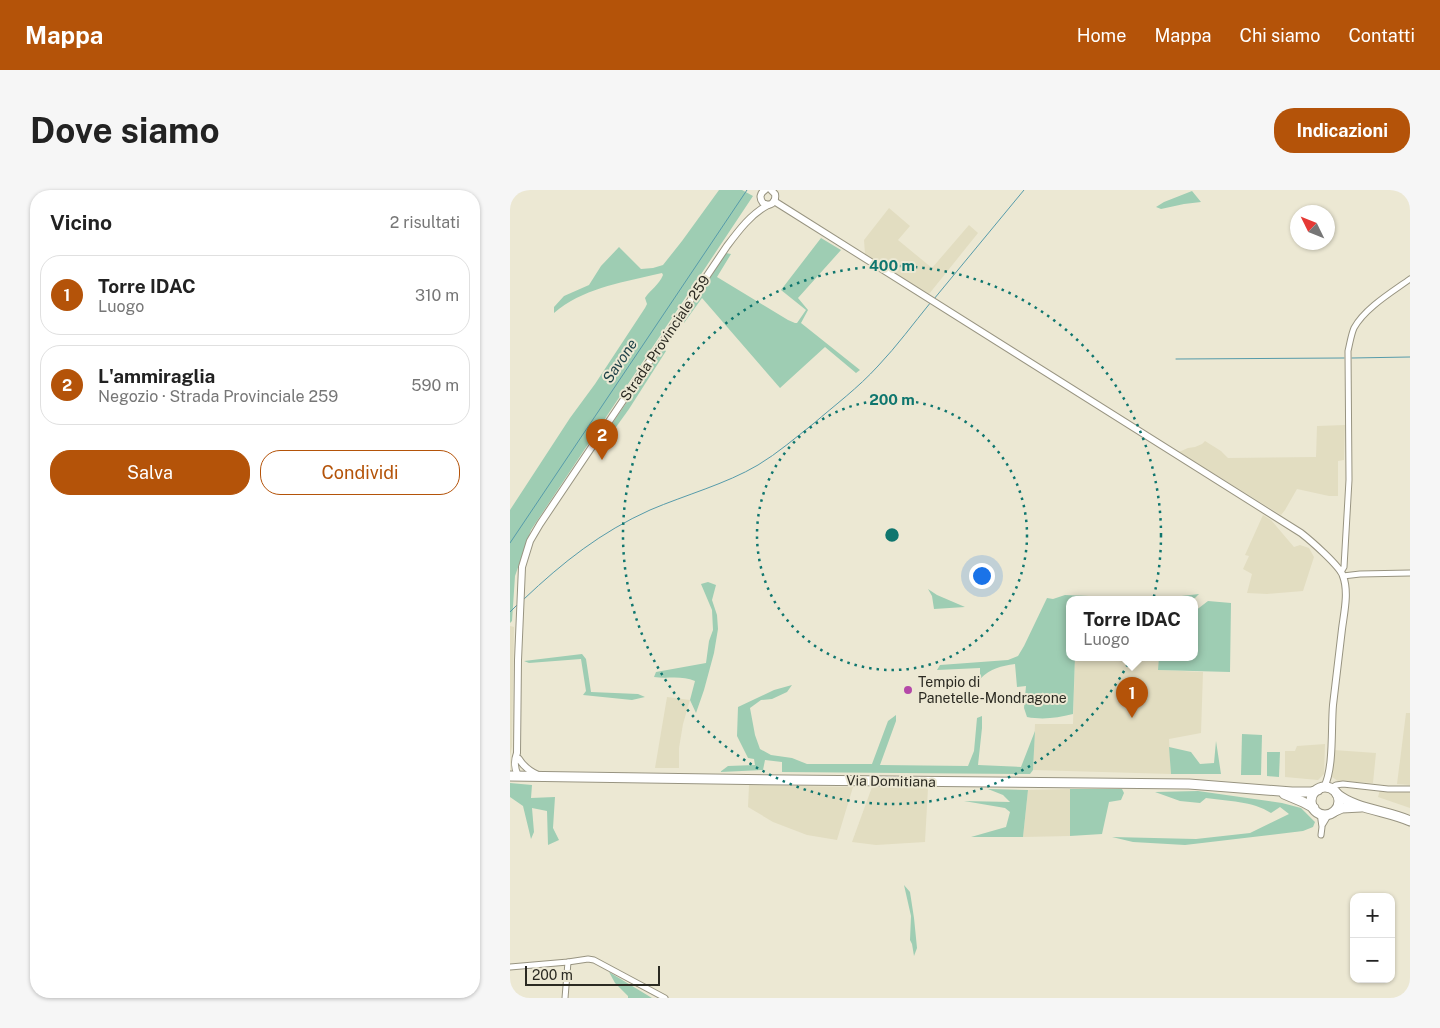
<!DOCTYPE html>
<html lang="it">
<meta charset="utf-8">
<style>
:root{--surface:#fff;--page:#f6f6f6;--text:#222;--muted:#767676;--line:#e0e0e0;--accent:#b45309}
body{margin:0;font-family:"Public Sans",sans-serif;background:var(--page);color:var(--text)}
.controls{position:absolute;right:15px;bottom:15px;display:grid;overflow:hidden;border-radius:10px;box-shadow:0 1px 4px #0004}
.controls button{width:45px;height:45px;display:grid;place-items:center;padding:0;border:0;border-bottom:1px solid var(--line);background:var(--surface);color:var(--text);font:25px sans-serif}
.compass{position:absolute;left:780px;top:15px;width:45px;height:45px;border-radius:50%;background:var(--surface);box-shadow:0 1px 4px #0004;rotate:313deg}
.scale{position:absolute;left:15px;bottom:12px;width:135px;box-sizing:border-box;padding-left:5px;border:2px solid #2b2a22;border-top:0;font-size:14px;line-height:18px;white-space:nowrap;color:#2b2a22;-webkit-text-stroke:4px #ece8d3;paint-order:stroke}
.you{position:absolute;left:471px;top:385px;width:18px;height:18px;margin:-12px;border:4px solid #fff;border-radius:50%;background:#1a73e8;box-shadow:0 0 0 8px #1a73e833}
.badge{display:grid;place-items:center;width:32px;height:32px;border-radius:50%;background:var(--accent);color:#fff;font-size:16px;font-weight:700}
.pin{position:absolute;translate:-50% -41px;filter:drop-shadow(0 1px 2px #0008)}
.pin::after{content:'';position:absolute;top:26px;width:18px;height:15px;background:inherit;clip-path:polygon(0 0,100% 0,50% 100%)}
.popup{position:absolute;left:556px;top:406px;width:132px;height:65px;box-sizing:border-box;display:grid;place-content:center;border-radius:10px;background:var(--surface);filter:drop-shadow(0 1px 4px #0005);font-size:16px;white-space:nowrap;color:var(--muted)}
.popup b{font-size:19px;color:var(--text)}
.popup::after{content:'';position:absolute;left:50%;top:100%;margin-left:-10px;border:10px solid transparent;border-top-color:var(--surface)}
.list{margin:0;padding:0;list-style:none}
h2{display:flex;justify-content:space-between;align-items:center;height:65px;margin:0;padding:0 20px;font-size:21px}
h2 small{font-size:16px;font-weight:400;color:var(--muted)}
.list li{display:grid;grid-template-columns:32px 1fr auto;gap:15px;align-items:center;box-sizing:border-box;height:80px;margin:0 10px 10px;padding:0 10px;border:1px solid var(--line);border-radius:20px}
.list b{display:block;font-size:19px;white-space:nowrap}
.list p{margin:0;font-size:16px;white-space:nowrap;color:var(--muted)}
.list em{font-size:16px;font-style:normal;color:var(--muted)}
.actions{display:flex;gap:10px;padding:15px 20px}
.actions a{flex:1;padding:11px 0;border:1px solid var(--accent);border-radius:20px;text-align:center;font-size:18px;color:var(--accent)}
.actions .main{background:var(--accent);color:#fff}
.map{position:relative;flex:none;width:900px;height:808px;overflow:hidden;border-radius:20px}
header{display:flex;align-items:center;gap:30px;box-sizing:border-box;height:70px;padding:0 25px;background:var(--accent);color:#fff}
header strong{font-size:24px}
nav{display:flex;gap:28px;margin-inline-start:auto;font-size:18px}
.intro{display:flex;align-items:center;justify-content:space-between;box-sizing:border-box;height:120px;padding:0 30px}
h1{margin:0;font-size:35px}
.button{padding:12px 22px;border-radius:20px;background:var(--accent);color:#fff;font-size:18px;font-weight:700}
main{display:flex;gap:30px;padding:0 30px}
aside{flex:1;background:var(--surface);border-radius:20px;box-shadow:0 1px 4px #0004}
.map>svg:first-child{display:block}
.built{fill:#e2ddc1}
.green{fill:#9ecdb3}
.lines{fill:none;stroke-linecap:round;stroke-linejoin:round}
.stream{stroke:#569baa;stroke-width:1}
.minor-casing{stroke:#989481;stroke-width:7}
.tertiary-casing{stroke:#989481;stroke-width:8}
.primary-casing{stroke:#989481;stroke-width:11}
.minor{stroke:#fff;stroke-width:5}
.tertiary{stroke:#fff;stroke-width:6}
.primary{stroke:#fff;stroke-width:9}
.ring{fill:none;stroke:#0f766e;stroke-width:2.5;stroke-dasharray:2.5 5}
.poi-dot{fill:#b448a8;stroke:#ece8d3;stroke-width:2}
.labels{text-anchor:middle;stroke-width:4;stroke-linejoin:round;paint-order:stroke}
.street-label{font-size:14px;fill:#2b2a22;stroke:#ece8d3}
.poi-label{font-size:14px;fill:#2b2a22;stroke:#ece8d3;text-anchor:start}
.water-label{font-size:15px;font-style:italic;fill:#1c3f46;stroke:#ece8d3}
.centre{fill:#0f766e;stroke:#ece8d3;stroke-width:2.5}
.ring-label{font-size:15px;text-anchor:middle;font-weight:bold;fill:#0f766e;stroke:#ece8d3;stroke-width:4;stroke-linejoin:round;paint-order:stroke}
</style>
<header>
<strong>Mappa</strong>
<nav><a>Home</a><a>Mappa</a><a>Chi siamo</a><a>Contatti</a></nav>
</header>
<div class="intro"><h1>Dove siamo</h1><a class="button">Indicazioni</a></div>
<main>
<aside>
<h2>Vicino<small>2 risultati</small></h2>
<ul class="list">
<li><span class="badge">1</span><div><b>Torre IDAC</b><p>Luogo</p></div><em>310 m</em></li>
<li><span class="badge">2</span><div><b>L'ammiraglia</b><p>Negozio · Strada Provinciale 259</p></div><em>590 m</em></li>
</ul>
<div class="actions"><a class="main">Salva</a><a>Condividi</a></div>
</aside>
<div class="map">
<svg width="900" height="808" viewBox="0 0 900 808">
<rect width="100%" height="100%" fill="#ece8d3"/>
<!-- built -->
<g class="built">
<polygon points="379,18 400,36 388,50 422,78 459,35 468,43 419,104 357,67 355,64 354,50"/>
<polygon points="835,235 834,270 828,271 828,306 819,306 787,299 775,320 771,325 669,262 678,258 685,257 692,254 695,251 711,261 718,268 806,267 807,236"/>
<polygon points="753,325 761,330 784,357 790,355 799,358 804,367 793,401 757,404 737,403 742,384 733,379 739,366 735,365"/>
<polygon points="0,436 4,437 2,557 0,566"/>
<polygon points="565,467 649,467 649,480 693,482 691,543 659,549 661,584 523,580 525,534 563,534"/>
<polygon points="157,507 180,510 173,534 169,558 169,578 145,578"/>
<polygon points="896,523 900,523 900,595 887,594"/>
<polygon points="815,554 814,584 808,590 775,587 775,561 785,561 787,556"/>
<polygon points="824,560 866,563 863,593 828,591 822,587"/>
<polygon points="239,595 343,597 327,650 297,645 263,632 238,617"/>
<polygon points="362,597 418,598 415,652 366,655 342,652"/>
<polygon points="560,599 560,646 513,647 518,600"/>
<polygon points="870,600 900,601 900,618 868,607"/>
</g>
<!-- green -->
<g class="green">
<path d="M 209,0 L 232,0 L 243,6 L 21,340 L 5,386 L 2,431 L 0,433 L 0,320 L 60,228 L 85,194 L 135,118 L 137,114 L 135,108 C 141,99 149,95 153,85 L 152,83 L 143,85 C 109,93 72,99 44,123 L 44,117 L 54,106 L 79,95 L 91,76 L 109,57 L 131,79 L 143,78 L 153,75 L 172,51 Z"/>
<polygon points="682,1 691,12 674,14 651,19 646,17 654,12"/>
<polygon points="311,48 331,60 288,108 298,120 291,133 350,180 346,183 315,157 270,198 192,108 174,133 172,130 216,63 221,64 207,87 278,130 285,133 287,133 296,120 271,100"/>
<polygon points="153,159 156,161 119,219 96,251 96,247 104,231"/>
<path d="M 198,392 L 206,395 L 202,410 L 207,425 L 208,439 L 204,463 L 194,500 L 186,523 L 180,510 L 185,491 C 172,485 158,489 144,487 L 146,482 L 196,473 L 199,451 L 203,440 L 202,420 L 191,394 Z"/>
<polygon points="418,399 427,405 455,417 424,419 422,406"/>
<path d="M 689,404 L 685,408 L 681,409 L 560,409 L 560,467 L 565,467 L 563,524 C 547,528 533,530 517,527 L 514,518 L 516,496 L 507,497 L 505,474 C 491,476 481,478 470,489 L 470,478 L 427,480 L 430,475 L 498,470 L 508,466 L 514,456 L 537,408 L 543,409 L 555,405 L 603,407 L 663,407 Z"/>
<polygon points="698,411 721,413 720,482 648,480 649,467 684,467 685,421"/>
<polygon points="72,464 76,469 81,502 128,504 135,507 122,510 73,505 76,501 71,469 19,473 14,471"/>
<polygon points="282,495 277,502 262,509 251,510 240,518 245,545 250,559 261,565 282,568 297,574 362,574 378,531 386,525 386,531 370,575 458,576 464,561 467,528 472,526 472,538 468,575 511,577 525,541 523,580 520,584 272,582 272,572 255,570 253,580 210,582 218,576 245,575 244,569 238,568 227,546 228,517 264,500"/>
<polygon points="732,544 752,545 751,585 731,585"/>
<polygon points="706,551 711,584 661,584 659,557 681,562 690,574 704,573"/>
<polygon points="757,562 770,562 769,587 757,586"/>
<polygon points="0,593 22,595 21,608 45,607 43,638 49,650 38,655 37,621 22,618 24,642 21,649 13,616 0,607"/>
<polygon points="478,599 518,600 513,647 461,647 496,637 500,622 495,618 454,611 500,612 493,605"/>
<polygon points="560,599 612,599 614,603 611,610 599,612 592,644 560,646"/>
<path d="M 688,601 L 772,613 L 791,618 L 805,632 L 803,637 L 793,641 L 675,655 L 623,652 L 602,647 L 686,649 L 740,643 L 779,624 L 770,617 L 761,623 C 743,611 717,611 696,608 L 690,613 L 670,611 L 645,602 Z"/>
<polygon points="394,695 400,702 404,728 407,758 404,766 402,754 400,750 401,726"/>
<polygon points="99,782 142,808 118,808 118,806 105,793"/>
</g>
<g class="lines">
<!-- stream -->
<g class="stream">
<polyline points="424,109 514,0"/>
<polyline points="842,168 900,167"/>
<polyline points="666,169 834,168"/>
<polyline points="0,353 237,0"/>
<path d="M 14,409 C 53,372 91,342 140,320 C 175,305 216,294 248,275 C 268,263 285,248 303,234 C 325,215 348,198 368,176 C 387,156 403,134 421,112"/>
<polyline points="0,422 7,415"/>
</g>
<defs>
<g id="minor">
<path d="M 831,382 L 834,377 L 839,290 L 838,161 C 840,153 841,145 844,138 C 855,118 882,102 900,89"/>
<polyline points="833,386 850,384 900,383"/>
<polyline points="821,598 826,595 833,594 878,599 900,599"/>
<polyline points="810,623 812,637 811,645"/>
<polyline points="813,634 819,624"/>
<polyline points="0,777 58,772 78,769 84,770 155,808"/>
<polyline points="55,808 58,772"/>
</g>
<g id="tertiary">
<path d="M 255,0 C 250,3 249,8 253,13 L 258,15 C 264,14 266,9 265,4 L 261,0"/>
<path d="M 264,11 L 791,343 C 800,350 830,376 833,386 C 839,402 834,423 832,439 C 829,464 826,489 823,515 C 821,537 824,579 814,597"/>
<path d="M 9,569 C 14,577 19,581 28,585"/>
<path d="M 8,586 C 4,577 4,571 7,563 L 8,470 L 12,377 L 20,351 L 30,334 L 217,56 C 229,40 241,24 258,15"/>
</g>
<g id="primary">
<polyline points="0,586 278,590 679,594 782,602 801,602 808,600"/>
<circle cx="815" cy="611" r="14"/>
<polyline points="774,604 793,612 804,618"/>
<path d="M 827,604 C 845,619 878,621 900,631"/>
<polyline points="825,621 832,618 851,617"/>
</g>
</defs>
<!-- minor casing -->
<use href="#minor" class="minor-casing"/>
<!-- tertiary casing -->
<use href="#tertiary" class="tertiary-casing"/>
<!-- primary casing -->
<use href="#primary" class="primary-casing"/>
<!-- minor -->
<use href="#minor" class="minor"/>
<!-- tertiary -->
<use href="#tertiary" class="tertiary"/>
<!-- primary -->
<use href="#primary" class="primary"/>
</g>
<!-- distance rings -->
<g class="ring">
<circle cx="382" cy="345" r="135"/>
<circle cx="382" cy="345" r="269"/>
</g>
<!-- markers -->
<circle class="poi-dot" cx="398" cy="500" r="5"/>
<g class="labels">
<!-- street labels -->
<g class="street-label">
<text transform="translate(155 148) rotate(-56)" y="5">Strada Provinciale 259</text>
<text transform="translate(381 591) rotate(1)" y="5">Via Domitiana</text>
</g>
<!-- poi labels -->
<g class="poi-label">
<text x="408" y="497">Tempio di<tspan x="408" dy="16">Panetelle-Mondragone</tspan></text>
</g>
<!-- water labels -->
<g class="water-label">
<text transform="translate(110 171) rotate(-56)" y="5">Savone</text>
</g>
</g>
<circle cx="382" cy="345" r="8" class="centre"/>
<g class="ring-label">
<text x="382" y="81">400 m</text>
<text x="382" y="215">200 m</text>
</g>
</svg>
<div class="controls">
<button>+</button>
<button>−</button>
</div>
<svg class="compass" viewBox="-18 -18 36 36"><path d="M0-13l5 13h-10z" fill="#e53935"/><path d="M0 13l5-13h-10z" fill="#767676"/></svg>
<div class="scale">200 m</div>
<div class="you"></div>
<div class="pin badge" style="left:622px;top:528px">1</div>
<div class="popup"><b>Torre IDAC</b>Luogo</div>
<div class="pin badge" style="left:92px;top:270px">2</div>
</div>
</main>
